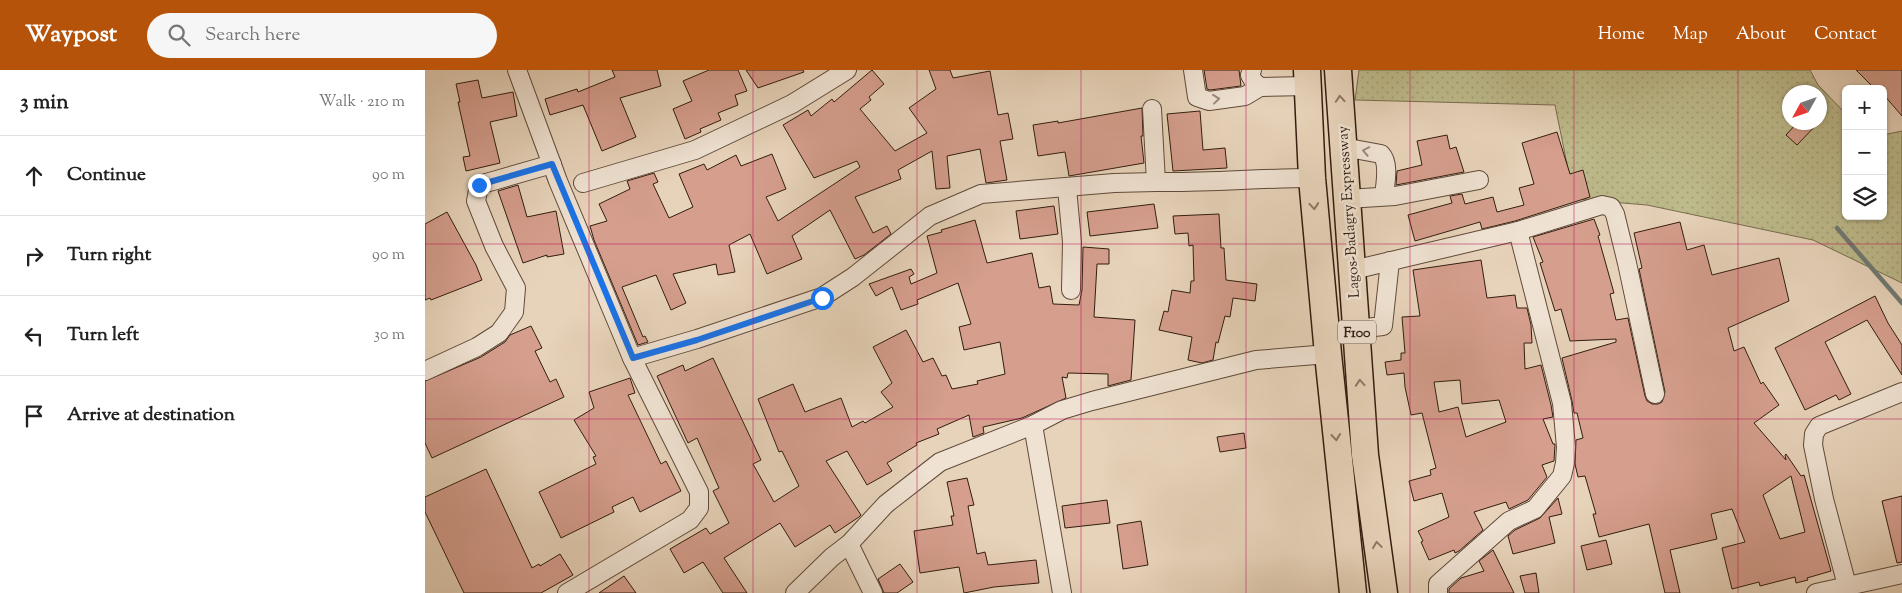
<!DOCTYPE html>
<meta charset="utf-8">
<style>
:root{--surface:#fff;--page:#f6f6f6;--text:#222;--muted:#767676;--line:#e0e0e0;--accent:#b45309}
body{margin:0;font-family:"Sorts Mill Goudy",serif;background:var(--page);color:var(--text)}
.controls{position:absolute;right:15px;top:15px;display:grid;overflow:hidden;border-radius:8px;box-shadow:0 1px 4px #0004}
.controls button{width:45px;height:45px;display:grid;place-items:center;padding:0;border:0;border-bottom:1px solid var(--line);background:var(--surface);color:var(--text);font:25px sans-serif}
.compass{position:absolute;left:1357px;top:15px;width:45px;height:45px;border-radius:50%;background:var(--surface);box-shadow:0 1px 4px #0004;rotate:230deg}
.stop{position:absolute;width:15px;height:15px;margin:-11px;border:4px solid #1a73e8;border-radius:50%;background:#fff}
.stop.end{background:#1a73e8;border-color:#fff;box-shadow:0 1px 5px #0008}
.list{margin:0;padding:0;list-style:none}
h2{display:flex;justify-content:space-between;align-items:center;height:65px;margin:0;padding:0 20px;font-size:21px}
h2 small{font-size:16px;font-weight:400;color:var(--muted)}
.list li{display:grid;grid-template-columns:32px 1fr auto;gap:15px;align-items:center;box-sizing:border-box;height:80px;padding:0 20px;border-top:1px solid var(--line)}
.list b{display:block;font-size:19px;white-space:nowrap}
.list em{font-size:16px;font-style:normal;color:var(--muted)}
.icon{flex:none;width:28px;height:28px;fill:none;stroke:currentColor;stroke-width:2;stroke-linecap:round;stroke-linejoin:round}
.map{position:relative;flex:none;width:1477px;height:523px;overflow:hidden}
header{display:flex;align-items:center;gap:30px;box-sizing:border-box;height:70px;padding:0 25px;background:var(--accent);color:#fff}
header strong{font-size:24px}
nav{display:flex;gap:28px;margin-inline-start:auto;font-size:18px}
.search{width:350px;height:45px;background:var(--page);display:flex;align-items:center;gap:12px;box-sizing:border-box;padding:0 18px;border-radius:28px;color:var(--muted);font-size:19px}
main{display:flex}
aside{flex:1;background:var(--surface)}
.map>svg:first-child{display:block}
.grass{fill:url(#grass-dots);stroke:#786c4d;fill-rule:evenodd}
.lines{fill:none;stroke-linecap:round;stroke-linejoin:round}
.stream{stroke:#6f7973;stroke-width:4.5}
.building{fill:#d59e8d;stroke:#331d0f;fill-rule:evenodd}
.minor-casing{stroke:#604a3a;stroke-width:20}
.highway-casing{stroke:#331d0f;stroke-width:29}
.minor{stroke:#efe2d2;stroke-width:18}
.highway{stroke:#e7d3ba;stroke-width:26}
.oneway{stroke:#9a897a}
.oneway2{stroke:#8d7864}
.route{stroke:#1a73e8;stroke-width:6}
.grid{fill:none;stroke:#c2185b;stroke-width:1;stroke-opacity:0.55}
.labels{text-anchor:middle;stroke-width:5;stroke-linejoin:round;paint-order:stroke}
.shield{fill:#efe2d2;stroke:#6b584a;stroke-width:1}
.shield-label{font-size:14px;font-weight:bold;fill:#331d0f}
.street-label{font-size:15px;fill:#331d0f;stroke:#efe2d2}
</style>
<header>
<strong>Waypost</strong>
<div class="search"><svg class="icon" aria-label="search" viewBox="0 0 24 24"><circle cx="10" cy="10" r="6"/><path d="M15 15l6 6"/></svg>Search here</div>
<nav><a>Home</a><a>Map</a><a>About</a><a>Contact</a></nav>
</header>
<main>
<aside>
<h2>3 min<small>Walk · 210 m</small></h2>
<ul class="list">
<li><svg class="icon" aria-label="ahead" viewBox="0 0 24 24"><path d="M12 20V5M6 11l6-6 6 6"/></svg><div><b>Continue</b></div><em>90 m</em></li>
<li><svg class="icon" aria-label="right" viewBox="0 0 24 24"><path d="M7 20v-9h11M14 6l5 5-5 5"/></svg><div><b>Turn right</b></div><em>90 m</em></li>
<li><svg class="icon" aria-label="left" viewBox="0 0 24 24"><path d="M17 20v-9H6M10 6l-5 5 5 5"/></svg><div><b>Turn left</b></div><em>30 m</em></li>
<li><svg class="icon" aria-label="arrive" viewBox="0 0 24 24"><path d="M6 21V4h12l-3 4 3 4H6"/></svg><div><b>Arrive at destination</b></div></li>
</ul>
</aside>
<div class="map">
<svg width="1477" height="523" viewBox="0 0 1477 523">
<defs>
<pattern id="grass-dots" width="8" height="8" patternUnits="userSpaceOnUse" patternTransform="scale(1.25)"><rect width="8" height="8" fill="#bdba8b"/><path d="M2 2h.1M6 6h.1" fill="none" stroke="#a39f77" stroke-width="1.8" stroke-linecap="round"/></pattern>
</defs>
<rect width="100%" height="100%" fill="#e7d3ba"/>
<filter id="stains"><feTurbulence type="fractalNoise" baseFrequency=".004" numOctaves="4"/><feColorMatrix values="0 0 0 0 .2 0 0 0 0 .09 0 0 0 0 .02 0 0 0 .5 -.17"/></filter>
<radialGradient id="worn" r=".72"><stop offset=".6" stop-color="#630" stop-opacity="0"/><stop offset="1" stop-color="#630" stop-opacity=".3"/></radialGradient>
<!-- grass -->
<path class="grass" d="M 934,0 L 1385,0 L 1393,15 L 1421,44 L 1421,146 L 1458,146 L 1458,65 L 1477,61 L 1477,213 L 1388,170 L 1222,135 L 1149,129 L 1130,35 L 930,30 ZM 1364,22 L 1394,22 L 1394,52 L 1364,52 Z"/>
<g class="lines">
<!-- stream -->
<polyline class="stream" points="1412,158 1477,233"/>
</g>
<!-- building -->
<g class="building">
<polygon points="187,0 232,0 236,16 195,28 211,67 177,81 158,35 125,45 120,29 152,19 153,22 190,7"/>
<polygon points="284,0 313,0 322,21 310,25 313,35 293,43 296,50 275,59 276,62 260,69 248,39 267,31 258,11"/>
<polygon points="321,0 378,0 379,2 333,18"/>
<polygon points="447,0 459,14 444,27 446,30 435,39 470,81 502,63 484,38 511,19 504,0 525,0 528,8 565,1 573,45 583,43 588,69 575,71 582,110 561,113 555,79 522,86 525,118 511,119 507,81 473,100 476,109 430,127 448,163 462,156 466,164 439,185 430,189 405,140 367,166 377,189 342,204 325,164 304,175 310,202 293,205 291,194 248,204 261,233 246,240 231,205 197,217 218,267 220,266 223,272 213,275 169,170 165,156 182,151 174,134 205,119 202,111 229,103 233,112 228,114 244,148 268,137 254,104 279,94 282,100 311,85 316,96 347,84 361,119 341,127 353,151 435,97 432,91 389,108 358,55 383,40 386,46 407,29 409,32"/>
<polygon points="779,0 814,0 816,16 785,20 782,19"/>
<polygon points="1431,0 1477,0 1477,46 1458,24 1458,19 1450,19"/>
<polygon points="53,10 57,28 88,22 92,46 65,52 75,93 41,101 38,87 45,86 33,32 35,32 31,14"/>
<polygon points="717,38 718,66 716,66 719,93 644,106 640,82 613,86 608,55 633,51 633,53"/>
<polygon points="775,41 778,80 800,78 802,98 748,101 742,44"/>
<polygon points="1373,52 1394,52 1372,75 1361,65"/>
<polygon points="1132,62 1145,104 1158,100 1165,127 1090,151 1057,159 1055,152 990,171 983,145 1027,133 1025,126 1037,124 1040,134 1068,127 1072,142 1099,135 1094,118 1109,114 1097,73"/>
<polygon points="1022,65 1025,79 1031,77 1039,102 971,115 972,101 997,95 992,71"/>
<polygon points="93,115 102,147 131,141 139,184 122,187 122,185 98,193 73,121"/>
<polygon points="729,134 733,158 665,166 662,142"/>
<polygon points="629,136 633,164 595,169 591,141"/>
<polygon points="22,142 51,195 57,210 6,230 5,228 0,230 0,154"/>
<polygon points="794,144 796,178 799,178 801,210 832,214 830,231 808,228 805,247 800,246 793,273 791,272 788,290 777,293 763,290 767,267 734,260 739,241 743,242 747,220 765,223 766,211 769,211 768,175 764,176 763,163 750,164 748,146"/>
<path d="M 1169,149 L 1175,165 L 1173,166 L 1189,223 L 1185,224 L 1191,250 L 1203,248 L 1220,326 L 1222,331 L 1227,334 L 1233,334 L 1237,332 L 1240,322 L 1214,199 L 1217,198 L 1209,163 L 1255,152 L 1262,180 L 1279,175 L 1287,205 L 1354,188 L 1364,231 L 1303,258 L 1309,281 L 1319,277 L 1336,314 L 1338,312 L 1354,335 L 1329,353 L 1361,390 L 1360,385 L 1361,384 L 1376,406 L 1379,405 L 1406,501 L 1382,508 L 1383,510 L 1371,513 L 1370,507 L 1335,516 L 1334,512 L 1307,519 L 1297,478 L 1320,472 L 1307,439 L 1286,444 L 1292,469 L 1245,480 L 1255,523 L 1240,523 L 1224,454 L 1174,467 L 1168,444 L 1171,444 L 1160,406 L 1153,407 L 1150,394 L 1151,370 L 1158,368 L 1152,343 L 1149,343 L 1147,331 L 1137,288 L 1191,272 L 1191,269 L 1145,271 L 1136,239 L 1130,241 L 1115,193 L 1118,192 L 1108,167 ZM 1366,406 L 1380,462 L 1355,469 L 1338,425 Z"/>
<polygon points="550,150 562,193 607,183 614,218 625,216 628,234 654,235 657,220 658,177 684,179 684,194 672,194 669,247 710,250 706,310 683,316 683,304 643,303 642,308 637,307 641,328 597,348 558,357 559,363 548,367 544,345 512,359 514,364 491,373 492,375 462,393 467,401 442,415 422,381 401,391 436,445 434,447 410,463 405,455 370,477 355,453 299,488 322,523 298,523 278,492 259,503 245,479 281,458 285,464 304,453 288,421 294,418 272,368 263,373 232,306 258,295 260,301 288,288 336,390 328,394 349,432 374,416 357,381 354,382 333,329 368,314 380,342 416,328 427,357 438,351 440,353 468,337 456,322 467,313 448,277 481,260 498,292 508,288 517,306 521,305 527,319 553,314 552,311 580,304 575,272 539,280 534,257 546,254 533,213 492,230 493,234 476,240 467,217 451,226 444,214 486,199 489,204 484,207 486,214 512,203 502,166 517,162 516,160"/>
<path d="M 1056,190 L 1062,228 L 1090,225 L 1092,238 L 1102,238 L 1106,255 L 1107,273 L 1099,273 L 1100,299 L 1116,295 L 1126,335 L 1128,347 L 1118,349 L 1128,374 L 1130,374 L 1129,391 L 1117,395 L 1122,407 L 1103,430 L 1084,439 L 1081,432 L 1049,442 L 1058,460 L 1034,481 L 1030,483 L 1029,480 L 1004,490 L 996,472 L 998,471 L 993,461 L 1024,447 L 1017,423 L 989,431 L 984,411 L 1006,405 L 1005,400 L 1011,398 L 997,343 L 986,345 L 980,317 L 979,303 L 962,305 L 960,292 L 976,290 L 976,283 L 980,283 L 977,247 L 995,246 L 988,200 ZM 1035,310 L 1037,334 L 1074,330 L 1081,352 L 1041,367 L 1033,337 L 1014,342 L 1009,312 Z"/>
<polygon points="1450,226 1463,253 1477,275 1477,305 1442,250 1400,272 1426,324 1414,330 1411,325 1380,340 1350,278"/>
<polygon points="106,256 117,278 110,281 125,312 131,309 139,327 7,388 0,373 0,311 56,287 80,272 85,265"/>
<polygon points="205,308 210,323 203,325 236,394 241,391 256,421 215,442 208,427 187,437 189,442 136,468 114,422 171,394 168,387 171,386 149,350 169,338 164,322"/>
<polygon points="819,363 821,378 795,382 792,367"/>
<polygon points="61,399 107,498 114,494 115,496 135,484 148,505 116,523 39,523 0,442 0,427"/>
<polygon points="542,408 549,435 543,436 552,484 560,482 563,495 611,490 614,513 569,517 539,523 534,497 495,503 489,461 528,455 526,446 529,446 522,412"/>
<polygon points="1477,426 1477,492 1472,493 1457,431"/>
<polygon points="1133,428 1137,444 1124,447 1130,473 1088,484 1083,466 1090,460 1115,448"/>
<polygon points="682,430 685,453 640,458 637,436"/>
<polygon points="716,451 723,495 698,499 692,455"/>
<polygon points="1181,470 1187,494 1162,500 1156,476"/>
<polygon points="1068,480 1089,523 1024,523 1024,519 1036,508 1059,501 1054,491"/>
<polygon points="475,494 488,512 472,523 459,523 453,509"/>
<polygon points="1111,503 1114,523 1100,523 1095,506"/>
<polygon points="199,506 211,523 174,523"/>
</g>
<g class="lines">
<defs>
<g id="minor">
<polyline points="92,0 133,111 207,288 274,422 274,438 265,450 142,523"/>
<polyline points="768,0 772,27 784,31 820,26 835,17"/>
<polyline points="827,0 825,5 829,12 835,17 883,16"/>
<path d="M 918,77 L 956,84 C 965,93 960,115 959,126"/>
<path d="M 731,112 C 783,113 835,108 887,108"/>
<polyline points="158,113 270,80 367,34 422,0"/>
<polyline points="642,118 647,172 646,220"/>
<polyline points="922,129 970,126 1054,110"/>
<polyline points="928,200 1093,161 1177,135 1186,137 1190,144 1202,193 1230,324"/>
<polyline points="932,259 958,256 965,191"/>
<polyline points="207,288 272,269 397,227 428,207 505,146 556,124 689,113 731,112 727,39"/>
<polyline points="0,301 52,277 74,263 89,242 91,218 69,176 51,131 54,115 127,94"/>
<polyline points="608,355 637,523"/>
<polyline points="424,474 448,523"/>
<polyline points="370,523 407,487 424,474 461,434 515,392 608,355 637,340 667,331 831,290 903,284"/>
<polyline points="1013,523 1013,514 1084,451 1110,439 1137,406 1140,393 1141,377 1137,333 1093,161"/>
<polyline points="1391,523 1477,504"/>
<polyline points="1424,523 1399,429 1388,375 1389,364 1394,356 1477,322"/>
</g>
<g id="highway">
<polyline points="882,0 887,108 903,284 928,523"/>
<polyline points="913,0 940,385 959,523"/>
</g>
</defs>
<!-- minor casing -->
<use href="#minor" class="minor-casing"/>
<!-- highway casing -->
<use href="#highway" class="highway-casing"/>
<!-- minor -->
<use href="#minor" class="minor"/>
<!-- highway -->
<use href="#highway" class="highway"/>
</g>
<!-- one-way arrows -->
<defs><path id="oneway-chevron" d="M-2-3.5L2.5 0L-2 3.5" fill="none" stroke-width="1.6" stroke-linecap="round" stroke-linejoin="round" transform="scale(1.25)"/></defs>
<g class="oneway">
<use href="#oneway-chevron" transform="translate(791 29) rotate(-6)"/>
<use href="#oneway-chevron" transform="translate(941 81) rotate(-169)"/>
</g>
<g class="oneway2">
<use href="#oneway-chevron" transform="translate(915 29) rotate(-94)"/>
<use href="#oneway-chevron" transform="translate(889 136) rotate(85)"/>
<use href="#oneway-chevron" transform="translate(935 313) rotate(-94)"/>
<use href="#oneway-chevron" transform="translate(911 367) rotate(84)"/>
<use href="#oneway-chevron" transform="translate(952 475) rotate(-98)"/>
</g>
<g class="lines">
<!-- route -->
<polyline class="route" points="54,115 127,94 208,288 272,270 397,228"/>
</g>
<!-- grid -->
<path class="grid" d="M 164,0 L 164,523M 328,0 L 328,523M 492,0 L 492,523M 656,0 L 656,523M 821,0 L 821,523M 985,0 L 985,523M 1149,0 L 1149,523M 1313,0 L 1313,523M 0,174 L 1477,174M 0,349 L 1477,349"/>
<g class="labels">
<!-- shield labels -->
<rect class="shield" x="913" y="250.5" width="38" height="23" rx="4"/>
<g class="shield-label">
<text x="932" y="267">F100</text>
</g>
<!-- street labels -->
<g class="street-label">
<text transform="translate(923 142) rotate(-94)" y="5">Lagos-Badagry Expressway</text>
</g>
</g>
<rect width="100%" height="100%" filter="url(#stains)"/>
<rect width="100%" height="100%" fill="url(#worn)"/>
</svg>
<div class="controls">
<button>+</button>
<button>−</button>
<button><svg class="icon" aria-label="layers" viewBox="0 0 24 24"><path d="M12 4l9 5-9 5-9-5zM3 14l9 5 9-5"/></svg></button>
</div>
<svg class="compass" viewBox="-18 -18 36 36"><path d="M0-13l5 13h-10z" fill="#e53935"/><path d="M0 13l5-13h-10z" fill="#767676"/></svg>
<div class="stop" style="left:397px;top:228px"></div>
<div class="stop end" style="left:54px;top:115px"></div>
</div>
</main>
